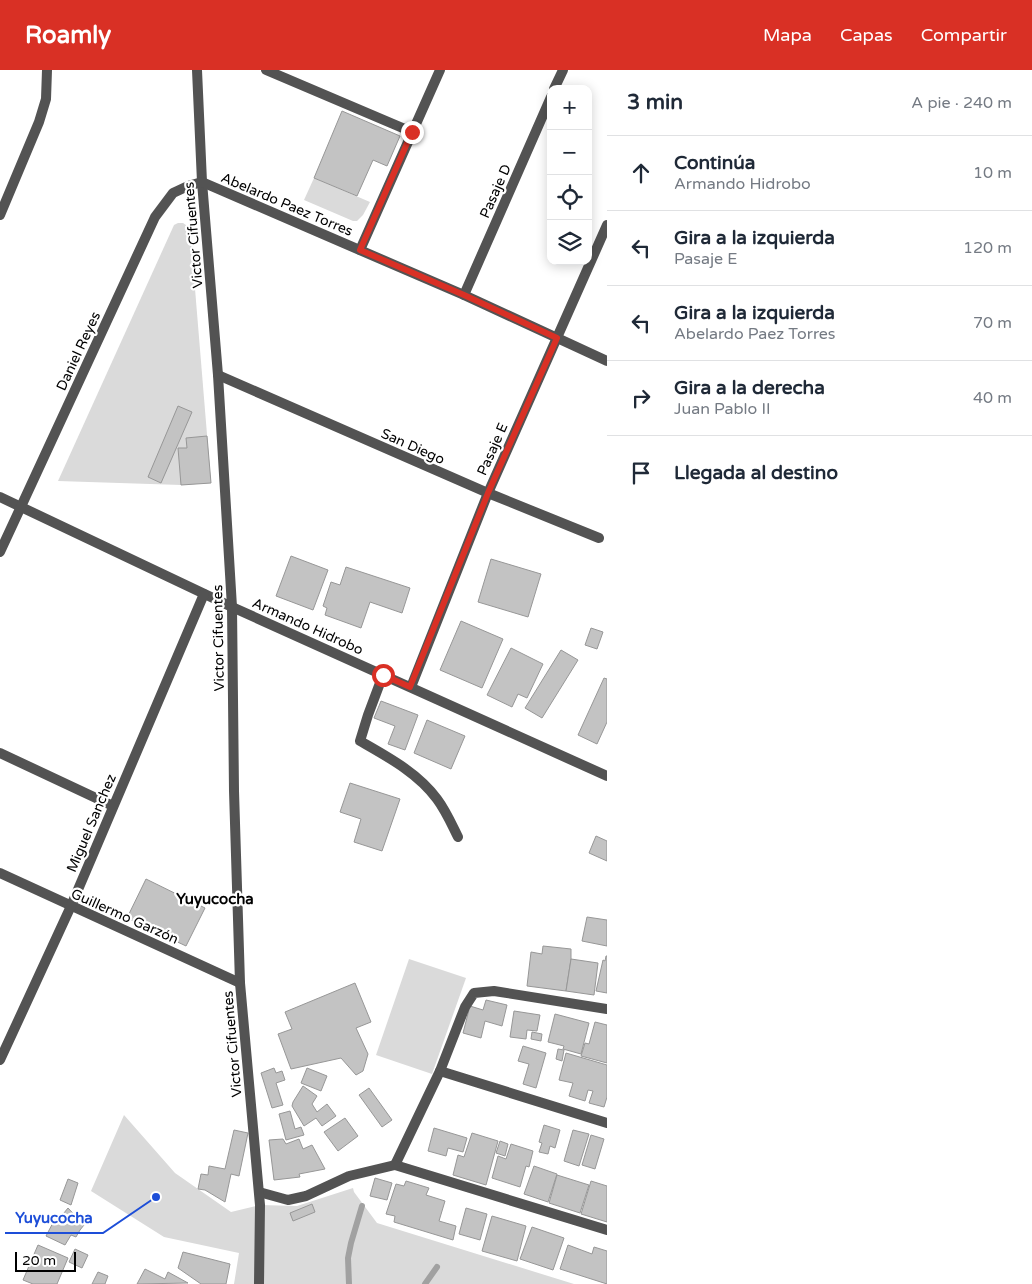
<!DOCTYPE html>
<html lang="es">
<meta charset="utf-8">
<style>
:root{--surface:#fff;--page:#f6f6f7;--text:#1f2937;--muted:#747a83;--line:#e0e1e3;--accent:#d93025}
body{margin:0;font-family:"Varela Round",sans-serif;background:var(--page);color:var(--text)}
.controls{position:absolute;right:15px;top:15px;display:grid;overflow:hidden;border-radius:10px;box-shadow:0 2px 12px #0003}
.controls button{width:45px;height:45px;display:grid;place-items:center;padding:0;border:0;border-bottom:1px solid var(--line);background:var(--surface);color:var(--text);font:25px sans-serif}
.scale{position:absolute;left:15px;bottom:12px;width:61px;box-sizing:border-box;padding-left:5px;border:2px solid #000;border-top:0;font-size:14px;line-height:18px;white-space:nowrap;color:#000;-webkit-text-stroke:4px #fff;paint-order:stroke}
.stop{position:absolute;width:15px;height:15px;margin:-11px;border:4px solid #d93025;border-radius:50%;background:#fff}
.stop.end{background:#d93025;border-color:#fff;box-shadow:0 1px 5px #0008}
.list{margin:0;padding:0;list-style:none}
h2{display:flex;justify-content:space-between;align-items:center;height:65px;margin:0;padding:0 20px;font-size:21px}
h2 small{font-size:16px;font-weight:400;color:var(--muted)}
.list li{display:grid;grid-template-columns:32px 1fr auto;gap:15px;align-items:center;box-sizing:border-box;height:75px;padding:0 20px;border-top:1px solid var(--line)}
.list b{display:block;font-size:19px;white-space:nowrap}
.list p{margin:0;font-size:16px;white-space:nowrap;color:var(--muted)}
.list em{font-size:16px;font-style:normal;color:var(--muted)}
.icon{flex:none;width:28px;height:28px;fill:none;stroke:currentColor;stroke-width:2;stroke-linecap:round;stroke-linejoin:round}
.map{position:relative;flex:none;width:607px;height:1214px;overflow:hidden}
header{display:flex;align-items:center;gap:30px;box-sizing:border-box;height:70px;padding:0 25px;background:var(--accent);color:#fff}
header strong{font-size:24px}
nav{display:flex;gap:28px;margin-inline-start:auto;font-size:18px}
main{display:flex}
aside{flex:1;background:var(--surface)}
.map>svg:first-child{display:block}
.green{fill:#dadada}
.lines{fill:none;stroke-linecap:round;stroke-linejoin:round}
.stream{stroke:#a1a1a1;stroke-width:6}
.building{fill:#c3c3c3;stroke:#979797}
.service{stroke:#535353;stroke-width:10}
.minor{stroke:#535353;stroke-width:10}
.route{stroke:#d93025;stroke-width:6}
.labels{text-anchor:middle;stroke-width:4.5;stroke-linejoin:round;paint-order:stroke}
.street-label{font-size:14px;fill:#000;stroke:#fff}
.neighbourhood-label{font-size:15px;font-weight:bold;fill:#000;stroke:#fff}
.leader{fill:none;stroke:#1d4ed8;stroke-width:2}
.callout-dot{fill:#1d4ed8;stroke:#fff;stroke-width:2}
.callout-label{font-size:15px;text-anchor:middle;font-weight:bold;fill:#1d4ed8;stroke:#fff;stroke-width:4.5;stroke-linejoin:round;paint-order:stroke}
</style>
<header>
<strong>Roamly</strong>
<nav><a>Mapa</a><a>Capas</a><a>Compartir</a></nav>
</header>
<main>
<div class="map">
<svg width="607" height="1214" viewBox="0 0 607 1214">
<rect width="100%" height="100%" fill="#fff"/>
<!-- green -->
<g class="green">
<polygon points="314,108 370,132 363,145 357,151 353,151 304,130"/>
<polygon points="178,153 183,153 190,158 211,413 181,415 58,411 174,155"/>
<polygon points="409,889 466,908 432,1004 376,985"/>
<polygon points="124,1045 175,1103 231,1142 260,1135 297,1136 353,1118 354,1122 377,1153 574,1214 234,1214 239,1183 164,1167 91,1121"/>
</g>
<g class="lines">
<!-- stream -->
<g class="stream">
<polyline points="349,1214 348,1188 351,1173 362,1136"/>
<polyline points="425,1214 437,1197"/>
</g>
</g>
<!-- building -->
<g class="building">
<polygon points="342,41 400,66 387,96 373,90 357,126 314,108"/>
<polygon points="178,336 192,342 161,413 148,407"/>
<polygon points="207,366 211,413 181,415 178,378 187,378 186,368"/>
<polygon points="291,486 328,500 313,540 276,526"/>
<polygon points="491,489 541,504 528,547 478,532"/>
<polygon points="346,497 410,518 402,543 370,532 361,558 325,545 327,538 323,536 331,512 340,515"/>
<polygon points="461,551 503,569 482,618 440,600"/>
<polygon points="591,558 603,562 597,579 585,575"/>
<polygon points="511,578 543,594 527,628 518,624 512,637 487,625"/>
<polygon points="561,580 578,590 542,648 525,638"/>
<polygon points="604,608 607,609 607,652 597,674 578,665"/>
<polygon points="381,631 418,645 405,680 388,674 395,656 374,648"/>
<polygon points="427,650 465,666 451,699 414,683"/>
<polygon points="350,713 400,729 382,781 354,772 361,749 340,742"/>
<polygon points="596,766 607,771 607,791 589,783"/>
<polygon points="146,809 205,838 186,876 127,848"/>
<polygon points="587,847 607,850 607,876 582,871"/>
<polygon points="543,876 571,879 571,889 566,921 527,916 531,882 542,884"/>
<polygon points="606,886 607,886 607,923 596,921 603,890 605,891"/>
<polygon points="571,889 598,893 594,925 566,921"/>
<polygon points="355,913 371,952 356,958 368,984 363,1001 356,1005 341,988 291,999 278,964 292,959 285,942"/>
<polygon points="486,930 507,935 502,956 485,951 481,968 463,963 470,936 483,940"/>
<polygon points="514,941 540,945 537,961 527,960 526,969 510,967"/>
<polygon points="555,944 589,953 581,984 563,979 564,976 548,972"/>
<polygon points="595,952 607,955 607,993 581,986 585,973 589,974"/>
<polygon points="532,962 542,964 541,971 531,969"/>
<polygon points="523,976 546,983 536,1018 523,1014 529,994 518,991"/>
<polygon points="558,979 564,980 562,991 556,989"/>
<polygon points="566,983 607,995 607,1027 604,1037 589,1033 593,1021 588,1020 585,1031 569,1026 573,1013 559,1010"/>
<polygon points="274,998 276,1003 282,1001 285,1010 276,1013 283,1035 272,1038 261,1003"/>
<polygon points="307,998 327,1006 321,1021 301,1013"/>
<polygon points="303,1016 317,1026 312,1034 317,1042 327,1034 336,1046 322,1056 316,1048 304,1056 292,1036 293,1032"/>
<polygon points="369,1018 392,1050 382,1057 359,1025"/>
<polygon points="290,1041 295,1059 301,1057 304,1065 286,1070 279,1044"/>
<polygon points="345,1048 358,1066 338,1081 324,1062"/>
<polygon points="544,1055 560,1060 555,1078 550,1076 548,1084 539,1082 542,1073 539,1072"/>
<polygon points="434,1058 467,1068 463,1082 448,1078 446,1086 428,1081"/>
<polygon points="234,1060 248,1063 239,1106 231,1104 225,1132 205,1120 198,1119 201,1104 208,1105 209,1096 225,1099"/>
<polygon points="573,1060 589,1064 579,1096 564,1091"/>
<polygon points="472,1063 498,1071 486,1115 453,1105 458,1085 464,1087"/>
<polygon points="591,1065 604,1069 595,1099 582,1095"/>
<polygon points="283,1069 286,1074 299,1069 303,1079 312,1075 325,1099 299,1104 300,1107 274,1110 269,1070"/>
<polygon points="500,1071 508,1074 505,1086 496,1083"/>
<polygon points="511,1074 533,1081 529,1097 526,1096 520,1117 492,1108 498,1086 506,1089"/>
<polygon points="534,1096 557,1104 548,1132 524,1124"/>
<polygon points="557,1105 589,1115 580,1143 549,1133"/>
<polygon points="375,1108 392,1113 387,1130 370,1126"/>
<polygon points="68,1109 78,1113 71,1135 60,1130"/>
<polygon points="406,1111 429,1118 426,1125 445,1131 439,1151 456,1156 453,1170 394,1152 395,1146 386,1144 396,1114 404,1116"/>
<polygon points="591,1111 607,1116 607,1152 581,1144"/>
<polygon points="312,1134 315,1142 293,1151 290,1143"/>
<polygon points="68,1138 84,1155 80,1160 76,1167 71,1165 65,1175 46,1166 56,1147 59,1149"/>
<polygon points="466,1138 487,1144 480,1170 459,1164"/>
<polygon points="492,1146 526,1156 517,1191 482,1181"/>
<polygon points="532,1157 564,1168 553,1200 520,1189"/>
<polygon points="38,1175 68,1188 57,1214 33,1214 23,1210"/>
<polygon points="568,1175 592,1184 594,1177 607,1181 607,1214 560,1199"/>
<polygon points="75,1179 88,1185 82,1198 69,1192"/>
<polygon points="183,1182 230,1194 226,1214 201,1214 178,1198"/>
<polygon points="145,1199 165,1209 168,1202 188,1213 137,1214"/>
<polygon points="98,1202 108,1206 105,1214 92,1214"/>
</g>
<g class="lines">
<!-- service -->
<g class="service">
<polyline points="607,939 494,921 474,923 465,937 440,1001 395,1095 607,1160"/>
<polyline points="440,1001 607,1053"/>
<polyline points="259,1122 288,1130 306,1126 349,1106 395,1095"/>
</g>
<!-- minor -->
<g class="minor">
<polyline points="197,0 202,112 218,305 232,537 234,721 240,913 260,1135 259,1214"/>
<polyline points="266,0 412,62"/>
<polyline points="554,19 563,0"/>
<polyline points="0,145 39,52 46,29 47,0"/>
<polyline points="360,180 440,0"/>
<polyline points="464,225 551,27"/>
<polyline points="218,305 488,423 599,468"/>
<polyline points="0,427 232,537 607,706"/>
<polyline points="0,482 155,147 173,123 188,116 202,112 464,225 607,291"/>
<path d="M 383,605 L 368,645 L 360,671 C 388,687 418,703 437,729 C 446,741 452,755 458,767"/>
<polyline points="411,617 488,423 607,155"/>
<polyline points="0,683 113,736"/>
<polyline points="0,803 240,913"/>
<polyline points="0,990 71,836 204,524"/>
</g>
</g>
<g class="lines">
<!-- route -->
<polyline class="route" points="383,605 410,617 488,423 557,268 464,225 360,180 412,62"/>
</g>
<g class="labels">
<!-- street labels -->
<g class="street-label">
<text transform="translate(495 121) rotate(-66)" y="5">Pasaje D</text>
<text transform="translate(287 134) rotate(23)" y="5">Abelardo Paez Torres</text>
<text transform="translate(193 165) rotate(-95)" y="5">Victor Cifuentes</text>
<text transform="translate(78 281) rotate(-65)" y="5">Daniel Reyes</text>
<text transform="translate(413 376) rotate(24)" y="5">San Diego</text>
<text transform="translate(492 379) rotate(-66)" y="5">Pasaje E</text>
<text transform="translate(308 556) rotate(24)" y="5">Armando Hidrobo</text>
<text transform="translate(218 568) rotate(-91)" y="5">Victor Cifuentes</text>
<text transform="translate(91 753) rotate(-67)" y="5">Miguel Sanchez</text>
<text transform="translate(125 846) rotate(24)" y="5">Guillermo Garzón</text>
<text transform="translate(232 974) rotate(-95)" y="5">Victor Cifuentes</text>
</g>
<!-- neighbourhood labels -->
<g class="neighbourhood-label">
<text x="215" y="834">Yuyucocha</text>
</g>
</g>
<!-- callouts -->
<path class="leader" d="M156 1127L103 1163H5"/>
<circle class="callout-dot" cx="156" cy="1127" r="5"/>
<g class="callout-label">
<text x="54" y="1153">Yuyucocha</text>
</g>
</svg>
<div class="controls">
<button>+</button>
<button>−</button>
<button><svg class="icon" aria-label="locate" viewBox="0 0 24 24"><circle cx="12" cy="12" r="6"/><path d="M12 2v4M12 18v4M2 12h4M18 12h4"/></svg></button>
<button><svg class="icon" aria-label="layers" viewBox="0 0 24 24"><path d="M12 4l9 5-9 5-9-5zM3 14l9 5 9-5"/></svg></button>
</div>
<div class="scale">20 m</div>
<div class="stop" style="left:383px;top:605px"></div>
<div class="stop end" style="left:412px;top:62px"></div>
</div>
<aside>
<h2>3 min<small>A pie · 240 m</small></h2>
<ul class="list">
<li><svg class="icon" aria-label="ahead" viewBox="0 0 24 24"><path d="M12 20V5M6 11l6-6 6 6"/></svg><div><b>Continúa</b><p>Armando Hidrobo</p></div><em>10 m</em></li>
<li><svg class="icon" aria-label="left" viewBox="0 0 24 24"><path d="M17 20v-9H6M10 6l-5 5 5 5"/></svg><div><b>Gira a la izquierda</b><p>Pasaje E</p></div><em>120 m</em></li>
<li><svg class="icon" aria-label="left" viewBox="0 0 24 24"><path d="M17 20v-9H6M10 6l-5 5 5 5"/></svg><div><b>Gira a la izquierda</b><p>Abelardo Paez Torres</p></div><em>70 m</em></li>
<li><svg class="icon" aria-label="right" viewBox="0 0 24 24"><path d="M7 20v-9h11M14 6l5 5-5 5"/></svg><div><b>Gira a la derecha</b><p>Juan Pablo II</p></div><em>40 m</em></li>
<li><svg class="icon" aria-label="arrive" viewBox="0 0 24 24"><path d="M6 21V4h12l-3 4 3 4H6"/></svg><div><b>Llegada al destino</b></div></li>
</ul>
</aside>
</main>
